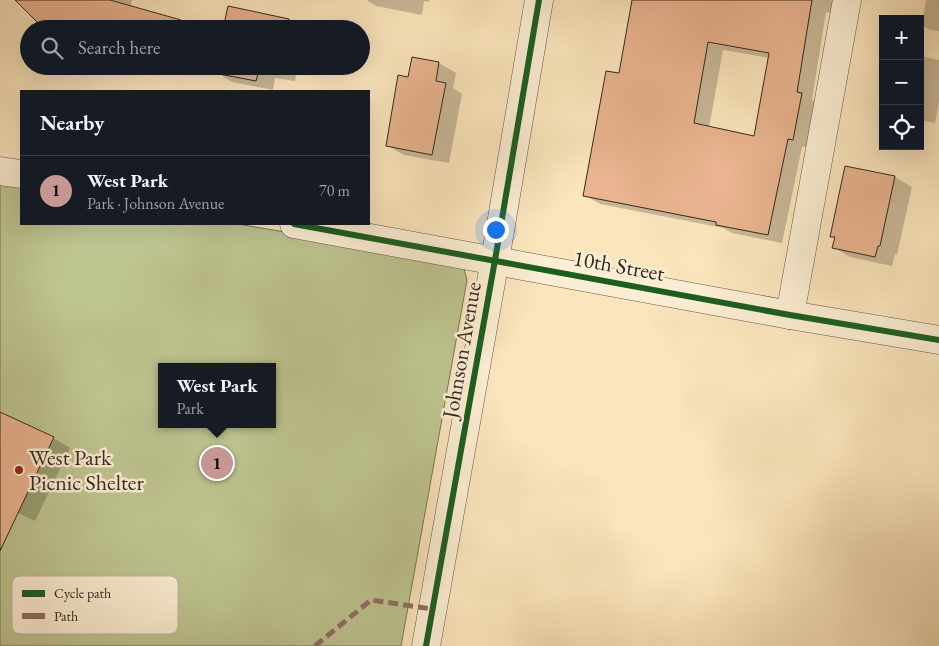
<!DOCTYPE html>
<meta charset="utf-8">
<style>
:root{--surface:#171b24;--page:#20242c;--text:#f1f3f6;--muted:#9ea1a6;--line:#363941;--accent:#c59692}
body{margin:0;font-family:"EB Garamond",serif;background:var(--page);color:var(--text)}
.controls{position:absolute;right:15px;top:15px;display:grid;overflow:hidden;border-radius:0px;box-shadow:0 5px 20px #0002}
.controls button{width:45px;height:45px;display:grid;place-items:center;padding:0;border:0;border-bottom:1px solid var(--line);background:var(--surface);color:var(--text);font:25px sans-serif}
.you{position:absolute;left:495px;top:229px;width:18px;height:18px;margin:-12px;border:4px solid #fff;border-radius:50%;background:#1a73e8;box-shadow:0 0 0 8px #1a73e833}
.badge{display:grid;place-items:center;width:32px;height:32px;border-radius:50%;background:var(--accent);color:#111;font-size:16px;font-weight:700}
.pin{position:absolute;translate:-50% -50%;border:2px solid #fff;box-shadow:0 1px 5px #0006}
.popup{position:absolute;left:158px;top:363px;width:118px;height:65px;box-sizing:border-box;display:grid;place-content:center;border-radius:0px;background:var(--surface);filter:drop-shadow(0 1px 4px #0005);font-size:16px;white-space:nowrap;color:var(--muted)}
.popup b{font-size:19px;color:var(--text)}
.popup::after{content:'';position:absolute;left:50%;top:100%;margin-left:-10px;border:10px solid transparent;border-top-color:var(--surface)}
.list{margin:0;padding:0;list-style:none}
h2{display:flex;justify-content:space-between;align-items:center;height:65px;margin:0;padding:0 20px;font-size:21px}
h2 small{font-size:16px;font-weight:400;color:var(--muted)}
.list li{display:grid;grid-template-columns:32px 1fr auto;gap:15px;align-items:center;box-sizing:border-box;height:70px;padding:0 20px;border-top:1px solid var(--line)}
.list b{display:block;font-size:19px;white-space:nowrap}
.list p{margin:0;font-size:16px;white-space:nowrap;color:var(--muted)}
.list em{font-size:16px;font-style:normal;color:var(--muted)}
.icon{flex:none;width:28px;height:28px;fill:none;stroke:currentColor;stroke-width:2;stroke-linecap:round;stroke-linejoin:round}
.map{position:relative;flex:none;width:939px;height:646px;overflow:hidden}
.search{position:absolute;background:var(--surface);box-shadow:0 5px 20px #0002;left:20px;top:20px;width:350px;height:55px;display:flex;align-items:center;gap:12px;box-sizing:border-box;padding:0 18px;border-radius:28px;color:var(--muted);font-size:19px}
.panel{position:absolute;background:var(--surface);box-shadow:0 5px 20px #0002;left:20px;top:90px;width:350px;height:135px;border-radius:0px}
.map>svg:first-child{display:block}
.green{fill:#bec591;stroke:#787658;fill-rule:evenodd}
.shadow{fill:#0003;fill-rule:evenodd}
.building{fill:#e9b48f;stroke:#332820;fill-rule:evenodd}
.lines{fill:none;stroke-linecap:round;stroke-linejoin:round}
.minor-casing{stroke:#655747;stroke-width:29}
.minor{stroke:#fceed4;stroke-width:28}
.quiet{stroke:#8d6e63;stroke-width:5;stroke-dasharray:10 5;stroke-linecap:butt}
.cycleway-casing{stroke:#fceed4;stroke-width:9}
.cycleway{stroke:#1b5e20;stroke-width:6}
.poi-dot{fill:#8f2418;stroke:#fceed4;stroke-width:2}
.labels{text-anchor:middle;stroke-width:5;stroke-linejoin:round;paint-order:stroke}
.street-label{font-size:22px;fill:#332820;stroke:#fceed4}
.poi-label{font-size:22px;fill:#332820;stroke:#fceed4;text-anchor:start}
.key{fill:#fceed4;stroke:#c0b39e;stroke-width:1}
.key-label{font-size:14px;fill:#332820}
</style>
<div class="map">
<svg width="939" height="646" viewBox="0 0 939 646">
<rect width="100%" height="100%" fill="#fbe5bd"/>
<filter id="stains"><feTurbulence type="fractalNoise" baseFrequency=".004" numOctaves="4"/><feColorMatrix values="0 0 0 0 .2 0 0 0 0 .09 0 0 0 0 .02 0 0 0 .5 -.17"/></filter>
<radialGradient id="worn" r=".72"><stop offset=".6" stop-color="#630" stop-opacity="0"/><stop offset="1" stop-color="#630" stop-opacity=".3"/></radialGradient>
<!-- green -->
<path class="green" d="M 0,183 L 21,187 L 21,224 L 238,224 L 455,261 L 464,269 L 467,280 L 401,646 L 0,646 ZM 162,367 L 272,367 L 272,424 L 162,424 Z"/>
<!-- shadow -->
<g class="shadow">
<polygon points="31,0 132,0 130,7 180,21 193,29 46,29"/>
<polygon points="368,0 429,0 429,2 424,1 422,15 376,6 368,1"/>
<path d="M 633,0 L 837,0 L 834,14 L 826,12 L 812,100 L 816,103 L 808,147 L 802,147 L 782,243 L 732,233 L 723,228 L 600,204 L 585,195 L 620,75 ZM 723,50 L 770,58 L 755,138 L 709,128 Z"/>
<polygon points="926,0 939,0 939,31 930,30 922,25"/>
<polygon points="229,8 289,20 305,29 224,29"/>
<polygon points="920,56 939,60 939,101 935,123 920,120"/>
<polygon points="413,59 439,63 456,73 453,88 462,94 449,163 404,155 387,145 409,78"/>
<polygon points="217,66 298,66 295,81 275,78 273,90 232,82 216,72"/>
<polygon points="846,167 895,177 912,187 897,255 895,254 892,266 850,257 833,247 836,238 831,236"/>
<polygon points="0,424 53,438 70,448 35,521 0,504"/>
</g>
<!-- building -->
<g class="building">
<polygon points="15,0 110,0 181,20 180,29 44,29"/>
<path d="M 632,0 L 812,0 L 797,92 L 802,93 L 793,140 L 788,139 L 768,235 L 716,225 L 716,222 L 583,196 L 606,71 L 619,73 ZM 708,42 L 769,53 L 754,136 L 694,123 Z"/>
<polygon points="228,6 289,19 287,29 223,29"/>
<polygon points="412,57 439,62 436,81 446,83 432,155 386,146 398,75 408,77"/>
<polygon points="216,66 280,66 279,72 259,69 256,81 214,73"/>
<polygon points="845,166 895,176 880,246 878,246 875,257 832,248 835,237 830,237"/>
<polygon points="0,412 54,437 0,551"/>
</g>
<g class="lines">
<defs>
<g id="minor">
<polyline points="0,171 21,174"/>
<polyline points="294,224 790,315 939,340"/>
<polyline points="790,315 847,0"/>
<polyline points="426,646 495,260 539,0"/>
</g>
</defs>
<!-- minor casing -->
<use href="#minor" class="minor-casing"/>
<!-- minor -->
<use href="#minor" class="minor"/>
<!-- quiet -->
<polyline class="quiet" points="315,646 371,600 432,609"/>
<defs>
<g id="cycleway">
<polyline points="294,224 790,315 939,340"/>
<polyline points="426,646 495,260 539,0"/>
</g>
</defs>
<!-- cycleway casing -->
<use href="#cycleway" class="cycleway-casing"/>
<!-- cycleway -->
<use href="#cycleway" class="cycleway"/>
</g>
<!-- markers -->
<circle class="poi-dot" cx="19" cy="470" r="5"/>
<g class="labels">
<!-- street labels -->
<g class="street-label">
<text transform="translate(619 265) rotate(10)" y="8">10th Street</text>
<text transform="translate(461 350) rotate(-80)" y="8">Johnson Avenue</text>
</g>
<!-- poi labels -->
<g class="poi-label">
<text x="29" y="465">West Park<tspan x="29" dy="25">Picnic Shelter</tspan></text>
</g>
</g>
<!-- legend -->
<rect x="12" y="576" width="166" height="58" rx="8" class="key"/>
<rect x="22" y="590" width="23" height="7" fill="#1b5e20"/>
<rect x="22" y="613" width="23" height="6" fill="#8d6e63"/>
<g class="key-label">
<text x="54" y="598">Cycle path</text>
<text x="54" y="621">Path</text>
</g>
<rect width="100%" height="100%" filter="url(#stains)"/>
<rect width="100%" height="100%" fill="url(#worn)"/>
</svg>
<div class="controls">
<button>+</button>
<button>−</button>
<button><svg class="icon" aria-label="locate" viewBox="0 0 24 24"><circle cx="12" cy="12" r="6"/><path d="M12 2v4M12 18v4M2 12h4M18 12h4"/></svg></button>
</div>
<div class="you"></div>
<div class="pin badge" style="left:217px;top:463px">1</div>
<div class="popup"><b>West Park</b>Park</div>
<div class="search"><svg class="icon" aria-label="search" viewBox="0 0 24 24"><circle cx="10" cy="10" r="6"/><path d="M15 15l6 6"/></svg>Search here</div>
<section class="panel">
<h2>Nearby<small></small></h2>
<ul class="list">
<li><span class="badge">1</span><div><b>West Park</b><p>Park · Johnson Avenue</p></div><em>70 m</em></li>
</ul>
</section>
</div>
